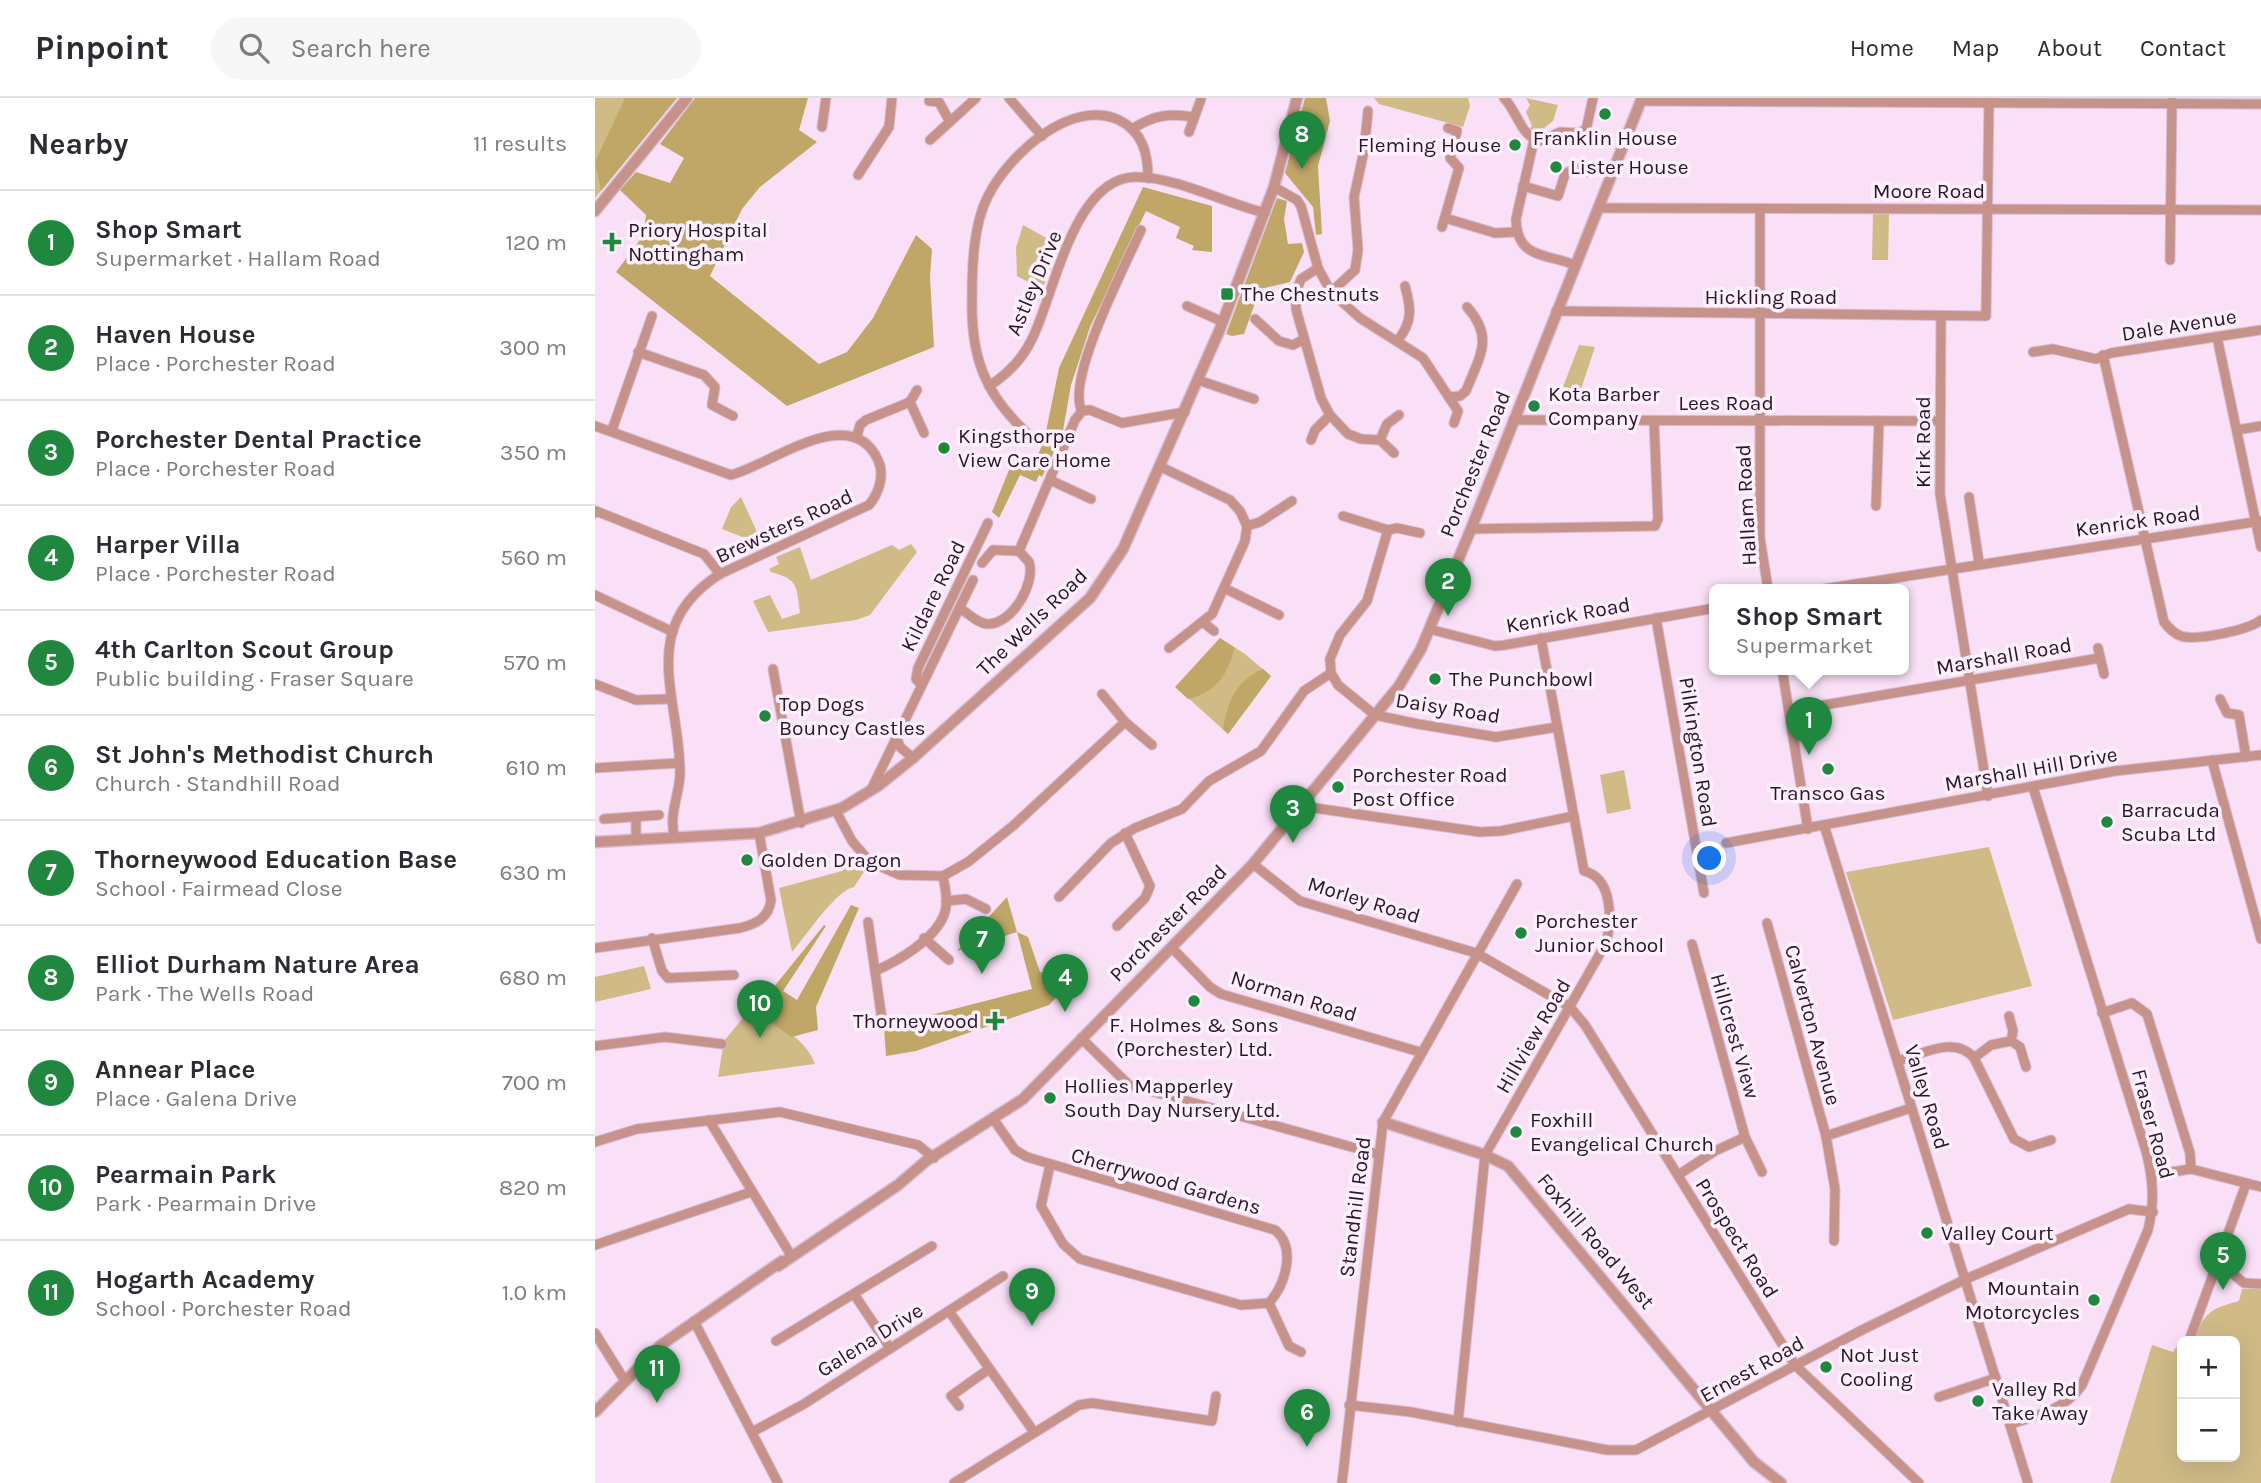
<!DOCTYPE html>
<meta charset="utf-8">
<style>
:root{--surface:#fff;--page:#f7f7f7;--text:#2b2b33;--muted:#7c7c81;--line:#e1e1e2;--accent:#1f883e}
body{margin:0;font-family:Karla,sans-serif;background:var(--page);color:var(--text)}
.controls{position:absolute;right:21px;bottom:21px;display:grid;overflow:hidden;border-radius:10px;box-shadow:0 7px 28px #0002}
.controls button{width:63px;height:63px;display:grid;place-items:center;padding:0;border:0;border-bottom:2px solid var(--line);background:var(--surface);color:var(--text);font:35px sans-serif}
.you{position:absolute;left:1115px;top:761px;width:24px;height:24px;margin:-18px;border:5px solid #fff;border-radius:50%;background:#1a73e8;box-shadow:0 0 0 10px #1a73e833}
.badge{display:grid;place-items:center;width:46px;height:46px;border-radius:50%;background:var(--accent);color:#fff;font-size:23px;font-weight:700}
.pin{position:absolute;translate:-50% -58px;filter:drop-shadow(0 2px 4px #0008)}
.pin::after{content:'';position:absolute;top:37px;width:24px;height:21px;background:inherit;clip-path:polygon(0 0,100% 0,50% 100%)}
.popup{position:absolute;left:1114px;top:486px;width:200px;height:91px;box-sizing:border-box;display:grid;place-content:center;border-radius:10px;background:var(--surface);filter:drop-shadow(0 2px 5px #0005);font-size:23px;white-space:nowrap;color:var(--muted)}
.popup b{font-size:26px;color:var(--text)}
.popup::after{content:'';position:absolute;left:50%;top:100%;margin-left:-14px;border:14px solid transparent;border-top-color:var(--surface)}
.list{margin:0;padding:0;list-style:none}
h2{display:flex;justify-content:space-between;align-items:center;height:91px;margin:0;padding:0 28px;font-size:30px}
h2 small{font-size:23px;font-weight:400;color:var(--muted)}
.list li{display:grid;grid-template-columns:46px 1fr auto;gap:21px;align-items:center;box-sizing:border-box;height:105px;padding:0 28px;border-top:2px solid var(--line)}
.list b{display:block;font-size:26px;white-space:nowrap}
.list p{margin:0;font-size:23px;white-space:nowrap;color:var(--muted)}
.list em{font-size:23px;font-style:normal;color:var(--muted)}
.icon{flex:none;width:38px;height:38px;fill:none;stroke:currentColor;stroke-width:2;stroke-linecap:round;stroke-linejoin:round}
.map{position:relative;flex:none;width:1666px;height:1385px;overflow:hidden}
header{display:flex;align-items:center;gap:42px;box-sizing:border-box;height:98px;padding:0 35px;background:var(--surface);border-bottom:2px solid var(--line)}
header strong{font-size:33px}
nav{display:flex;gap:38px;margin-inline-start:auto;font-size:24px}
.search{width:490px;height:63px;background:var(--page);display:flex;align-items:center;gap:18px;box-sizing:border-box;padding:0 24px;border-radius:38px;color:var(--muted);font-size:26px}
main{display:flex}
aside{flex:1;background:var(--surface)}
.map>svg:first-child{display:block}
.green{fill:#d0bb87}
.forest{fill:#c0a768}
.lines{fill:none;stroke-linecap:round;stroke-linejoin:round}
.minor-casing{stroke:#d4bbd2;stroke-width:11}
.tertiary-casing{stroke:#d4bbd2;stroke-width:13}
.minor{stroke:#c7928a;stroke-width:9}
.tertiary{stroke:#c7928a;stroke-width:10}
.poi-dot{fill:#1f883e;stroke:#fef1fd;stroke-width:2.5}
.labels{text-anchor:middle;stroke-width:7;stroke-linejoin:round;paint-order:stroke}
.poi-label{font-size:21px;fill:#2a1429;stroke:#fef1fd;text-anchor:start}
.street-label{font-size:21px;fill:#2a1429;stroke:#fef1fd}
</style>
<header>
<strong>Pinpoint</strong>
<div class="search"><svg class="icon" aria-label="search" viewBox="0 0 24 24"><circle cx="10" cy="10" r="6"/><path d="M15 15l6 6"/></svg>Search here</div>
<nav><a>Home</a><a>Map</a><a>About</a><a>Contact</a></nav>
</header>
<main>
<aside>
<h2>Nearby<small>11 results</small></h2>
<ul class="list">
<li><span class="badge">1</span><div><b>Shop Smart</b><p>Supermarket · Hallam Road</p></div><em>120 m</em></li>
<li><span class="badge">2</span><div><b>Haven House</b><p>Place · Porchester Road</p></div><em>300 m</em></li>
<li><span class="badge">3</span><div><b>Porchester Dental Practice</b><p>Place · Porchester Road</p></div><em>350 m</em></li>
<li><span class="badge">4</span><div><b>Harper Villa</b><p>Place · Porchester Road</p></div><em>560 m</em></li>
<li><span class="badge">5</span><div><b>4th Carlton Scout Group</b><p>Public building · Fraser Square</p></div><em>570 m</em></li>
<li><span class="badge">6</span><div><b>St John's Methodist Church</b><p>Church · Standhill Road</p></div><em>610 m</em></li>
<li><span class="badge">7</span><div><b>Thorneywood Education Base</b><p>School · Fairmead Close</p></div><em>630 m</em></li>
<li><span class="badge">8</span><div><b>Elliot Durham Nature Area</b><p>Park · The Wells Road</p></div><em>680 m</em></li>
<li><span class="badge">9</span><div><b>Annear Place</b><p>Place · Galena Drive</p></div><em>700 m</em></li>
<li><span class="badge">10</span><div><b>Pearmain Park</b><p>Park · Pearmain Drive</p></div><em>820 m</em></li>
<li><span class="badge">11</span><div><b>Hogarth Academy</b><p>School · Porchester Road</p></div><em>1.0 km</em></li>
</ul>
</aside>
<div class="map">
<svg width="1666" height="1385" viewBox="0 0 1666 1385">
<rect width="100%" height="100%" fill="#f9e0f7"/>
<!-- green -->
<g class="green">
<polygon points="0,0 82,0 0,100"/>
<polygon points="779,0 873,0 875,8 868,29 784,6"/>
<polygon points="931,0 963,7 958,23 948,31 951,36 938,36 934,31 937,28 931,14 935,7"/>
<polygon points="1278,116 1294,116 1293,162 1277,162"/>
<polygon points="428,127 464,147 449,187 441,183 439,187 422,178 421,150"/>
<polygon points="984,247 1000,249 985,294 968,289"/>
<polygon points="146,399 168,447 127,431 136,409"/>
<path d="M 316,446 L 322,454 L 275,517 L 261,522 L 173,534 L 158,503 L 175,497 L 187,521 L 205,515 C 201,487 204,482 176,474 L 174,471 L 184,466 L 181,459 L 205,449 L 216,482 L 297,447 L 304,452 Z"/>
<polygon points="625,540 650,556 676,578 633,636 581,589"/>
<polygon points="1029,672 1036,711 1012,716 1005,677"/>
<polygon points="1394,749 1437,888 1298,922 1251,774"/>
<path d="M 262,762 L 272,769 L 259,789 C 241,792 210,839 197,854 L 184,790 L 247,773 Z"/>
<polygon points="49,868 56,891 0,904 0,879"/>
<path d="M 162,903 C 178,928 211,939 220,966 L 123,979 L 129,943 Z"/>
<path d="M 1647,1191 L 1666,1191 L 1666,1385 L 1515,1385 L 1557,1247 L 1578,1254 L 1581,1249 L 1587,1248 L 1587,1359 L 1640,1359 L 1640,1243 L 1599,1243 C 1609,1214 1615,1211 1644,1203 Z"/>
</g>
<!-- forest -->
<g class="forest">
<polygon points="30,0 82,0 6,93 0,64"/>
<polygon points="100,0 213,0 204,32 222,44 165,89 147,111 115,178 224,266 252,254 278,220 321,137 337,151 335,179 339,249 192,308 21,174 48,138 51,117 25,92 41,74 75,85 89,60 65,46"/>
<polygon points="710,0 731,0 735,23 723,68 727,136 721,137 718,109 690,75"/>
<polygon points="548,89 617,108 617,154 597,152 599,148 581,140 585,129 551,113 495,229 476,287 467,338 447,379 444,377 441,384 425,377 404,420 397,414 418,362 438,368 449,343 464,270"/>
<polygon points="682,100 692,103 689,121 693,146 707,145 709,154 695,184 665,191 649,236 637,238 631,236"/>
<path d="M 625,540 L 640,550 C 631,578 623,593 593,601 L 580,589 Z"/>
<path d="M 668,571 L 676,578 L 633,636 L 628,631 C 633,603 640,583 668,571 Z"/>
<polygon points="412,799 422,834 433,839 445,874 475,880 475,885 454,907 321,953 291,958 289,929 437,891 422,834 362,853"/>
<polygon points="256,807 264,810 221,909 223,932 197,939 172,922 165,906 229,827 231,828 188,893 202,902"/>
</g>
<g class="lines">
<defs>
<g id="minor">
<polyline points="414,0 447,38"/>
<path d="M 909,0 C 922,13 926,39 945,43 L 965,34 L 982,35 L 991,32 L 998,0"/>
<polyline points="334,3 344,4 354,22"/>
<polyline points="1046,3 1666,6"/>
<polyline points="227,29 231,0"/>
<path d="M 537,31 C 559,17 574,15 599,19"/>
<polyline points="594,34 606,1"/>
<polyline points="335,42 381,0"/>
<path d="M 939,42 L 921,121 C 922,162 952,155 979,167"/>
<polyline points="263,77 294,29 297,0"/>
<polyline points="928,88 963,98 970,76 980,70 993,74"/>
<polyline points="679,89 702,102 706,108 723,170 736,194 765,220 828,260 863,313 859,325"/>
<polyline points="1003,110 1666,112"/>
<polyline points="1165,111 1165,440 1173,491"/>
<polyline points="850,120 900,135 921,134"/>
<polyline points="847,129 864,70 855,60 862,33 853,30"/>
<polyline points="1575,162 1577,2"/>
<polyline points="723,170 706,181 701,194 701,211 726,300 735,317 753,336 766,341 785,342 799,355"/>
<polyline points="736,194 760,172 763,152 759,99 769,53 773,13"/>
<polyline points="592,208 628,224"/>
<polyline points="961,213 1391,218 1394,0"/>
<polyline points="1346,218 1345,396 1393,698"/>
<polyline points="660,221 684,243 698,247 709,241"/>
<polyline points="1622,239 1666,449"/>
<path d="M 803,242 C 818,223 816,210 810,188"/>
<polyline points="43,254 109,277 120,289 117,307 138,318"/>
<polyline points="1438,254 1458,251 1501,261 1516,255 1666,232"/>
<path d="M 1508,257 L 1569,524 C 1574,530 1579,536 1586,538 C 1601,543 1654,532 1666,522"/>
<polyline points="603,282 659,301"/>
<path d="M 394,288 C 413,276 427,262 437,241 C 459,198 478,79 541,79 C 581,79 630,105 670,115"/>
<path d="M 855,299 L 865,298 L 871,293 C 884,259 900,240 872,209"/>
<polyline points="315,304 322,292"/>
<path d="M 487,313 C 470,282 531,166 546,132"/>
<polyline points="487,313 495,312 527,325 590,314"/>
<polyline points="918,322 1345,323"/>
<path d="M 0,328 L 136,377 C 177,366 256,303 283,362 C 290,377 284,395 274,407 L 125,476 C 40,530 86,601 85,677 C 84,698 73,718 80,740"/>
<polyline points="17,332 57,218"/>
<polyline points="1642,332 1666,328"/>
<path d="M 431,334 C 389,295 376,258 377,202 C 377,170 378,127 393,98 C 414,57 475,0 524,22 C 548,34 553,56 553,80"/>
<polyline points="262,338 265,327 271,322 315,304 329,335"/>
<polyline points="716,342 720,332 735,317"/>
<polyline points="785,342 792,326 804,317"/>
<polyline points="564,368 635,402 645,413 652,428 650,443 617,516 574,550"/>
<polyline points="455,382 496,401"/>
<polyline points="1374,399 1384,464"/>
<polyline points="1281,408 1284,323"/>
<polyline points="0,415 1,413 109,456 125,476"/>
<polyline points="748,418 793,432 772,503 745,537 735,561 736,575 743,587 780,617 823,626 901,639 962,629"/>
<polyline points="652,428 665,424 697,403"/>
<polyline points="876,431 1060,428 1063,421 1059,323"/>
<polyline points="793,432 802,430 825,435"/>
<polyline points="424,453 480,322 487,313"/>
<polyline points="629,490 684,517"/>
<polyline points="1229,491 1666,423"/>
<polyline points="0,497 78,534"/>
<path d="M 365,510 C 372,515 384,526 393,526 C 418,526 441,484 434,464 L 424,453 L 398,452 L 387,465"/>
<polyline points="1061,520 1109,795"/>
<polyline points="609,525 619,533"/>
<polyline points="834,531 900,548 910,547 1120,510"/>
<polyline points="1503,550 1509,576"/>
<polyline points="178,571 206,725"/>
<polyline points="1187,571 1213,731"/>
<polyline points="0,586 41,602 75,601"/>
<polyline points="326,586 321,581 323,570 393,425"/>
<polyline points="507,596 530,624 557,647"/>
<polyline points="1625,601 1632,615 1644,617 1651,659"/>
<polyline points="1194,613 1505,560"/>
<polyline points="301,638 305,649 318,660"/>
<polyline points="1617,662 1666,841"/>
<polyline points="0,670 84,665"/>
<polyline points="276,692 378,482"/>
<polyline points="706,708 885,734 906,733 979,718"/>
<polyline points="241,713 257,743 275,764 305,777 348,778 373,764 419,727 530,624"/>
<polyline points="9,721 64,717"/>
<polyline points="1229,727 1433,1385"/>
<polyline points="41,742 41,719"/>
<polyline points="1131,745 1520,673 1666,657"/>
<polyline points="658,766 705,803 881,855 975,909 990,927 1200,1267 1324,1385"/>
<polyline points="464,799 516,745 540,730 587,711 614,683 666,653 709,593 736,575"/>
<polyline points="351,803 371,801 391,811"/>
<polyline points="273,824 287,922"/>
<polyline points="1172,825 1231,1038 1240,1091 1239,1143"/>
<polyline points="522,828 550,800 555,788 530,735"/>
<polyline points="57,840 67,873 73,880 139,877"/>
<polyline points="329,840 354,862"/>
<polyline points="1097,846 1150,1039 1167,1074"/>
<path d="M 0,850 L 145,830 C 161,826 174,820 176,802 L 164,735"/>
<polyline points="578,851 615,889 626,896 825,954"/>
<path d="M 280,873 C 303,863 339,842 349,817 C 354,804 350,790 348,778"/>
<polyline points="1507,915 1537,905 1552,916 1595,1055 1596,1071"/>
<polyline points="1414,918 1418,933 1416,943"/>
<polyline points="486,940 534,987 782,1056"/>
<polyline points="0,948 70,939 127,946"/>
<polyline points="1379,960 1396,947 1416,943 1425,949 1431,969"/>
<path d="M 1303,963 C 1327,956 1360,937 1379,960 L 1419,1041 L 1434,1049 L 1456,1042"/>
<polyline points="114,1022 197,1159"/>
<path d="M 399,1022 L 420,1052 L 432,1059 L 680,1132 C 702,1150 690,1187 674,1205 L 646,1207 L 485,1161 L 468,1146 L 446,1108 L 455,1067"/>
<polyline points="1231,1038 1316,1010"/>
<polyline points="0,1044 42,1031 185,1014 323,1047 339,1060"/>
<polyline points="1083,1077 1120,1053 1150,1039"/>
<polyline points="1557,1077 1596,1071 1666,1089"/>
<polyline points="0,1147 156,1094"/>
<polyline points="1623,1164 1649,1185 1666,1186"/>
<polyline points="259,1196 295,1250"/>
<polyline points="674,1205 694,1248 706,1254"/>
<polyline points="354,1213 439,1334"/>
<polyline points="99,1223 183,1385"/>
<polyline points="0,1235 30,1283"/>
<polyline points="1595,1240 1651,1086"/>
<polyline points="181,1243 337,1148"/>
<polyline points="1344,1299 1401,1280"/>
<polyline points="754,1307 816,1314 1012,1352 1041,1352 1265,1233 1371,1181 1534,1111 1558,1114"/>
<polyline points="364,1308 356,1298 394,1271"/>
<path d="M 863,1324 L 890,1057 L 1011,845 C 1017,822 1018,780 989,773 L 946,540"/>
<path d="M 1415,1326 C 1442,1318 1471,1311 1487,1287 L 1553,1132 C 1560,1104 1558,1080 1551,1053 L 1438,689"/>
<polyline points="159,1333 209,1306 408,1178"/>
<polyline points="359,1385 484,1307 497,1305 617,1323 621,1298"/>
<polyline points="747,1385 788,1024 922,786"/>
</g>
<g id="tertiary">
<polyline points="0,113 92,0"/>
<polyline points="0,744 164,735 247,710 283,688 318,660 495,500 528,451 625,231 679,89 702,0"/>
<polyline points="788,1024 890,1057 913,1068 1159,1364 1186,1385"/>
<polyline points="183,1168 303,1087 331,1063 428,1001 658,766 804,588 826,551 876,431 1047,0"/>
<polyline points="0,1314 66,1247 187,1163"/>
</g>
</defs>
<!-- minor casing -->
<use href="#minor" class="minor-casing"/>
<!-- tertiary casing -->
<use href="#tertiary" class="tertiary-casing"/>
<!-- minor -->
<use href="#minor" class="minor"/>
<!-- tertiary -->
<use href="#tertiary" class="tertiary"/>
</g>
<!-- markers -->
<g class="poi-dot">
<circle cx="1010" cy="16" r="7"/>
<circle cx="920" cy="47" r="7"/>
<circle cx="961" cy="69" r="7"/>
<path d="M13.5 133.5h7v7h7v7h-7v7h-7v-7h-7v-7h7z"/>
<rect x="625" y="189" width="14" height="14" rx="3.5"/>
<circle cx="939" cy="308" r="7"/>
<circle cx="349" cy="350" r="7"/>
<circle cx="840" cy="581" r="7"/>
<circle cx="170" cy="618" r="7"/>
<circle cx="1233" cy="671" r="7"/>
<circle cx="743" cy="689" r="7"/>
<circle cx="1512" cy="724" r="7"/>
<circle cx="152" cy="762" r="7"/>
<circle cx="926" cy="835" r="7"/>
<circle cx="599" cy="903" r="7"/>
<path d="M396.5 912.5h7v7h7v7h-7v7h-7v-7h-7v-7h7z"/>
<circle cx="455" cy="1000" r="7"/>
<circle cx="921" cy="1034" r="7"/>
<circle cx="1332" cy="1135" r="7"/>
<circle cx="1499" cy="1202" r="7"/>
<circle cx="1231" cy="1269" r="7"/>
<circle cx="1383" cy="1303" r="7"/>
</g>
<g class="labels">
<!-- poi labels -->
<g class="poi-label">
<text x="1010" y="47" text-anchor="middle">Franklin House</text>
<text x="906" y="54" text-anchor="end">Fleming House</text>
<text x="975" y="76">Lister House</text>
<text x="33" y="139">Priory Hospital<tspan x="33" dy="24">Nottingham</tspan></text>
<text x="646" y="203">The Chestnuts</text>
<text x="953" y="303">Kota Barber<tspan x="953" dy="24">Company</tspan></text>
<text x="363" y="345">Kingsthorpe<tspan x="363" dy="24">View Care Home</tspan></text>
<text x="854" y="588">The Punchbowl</text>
<text x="184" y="613">Top Dogs<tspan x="184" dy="24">Bouncy Castles</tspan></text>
<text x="757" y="684">Porchester Road<tspan x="757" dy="24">Post Office</tspan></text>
<text x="1233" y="702" text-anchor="middle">Transco Gas</text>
<text x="1526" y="719">Barracuda<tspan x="1526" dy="24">Scuba Ltd</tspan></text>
<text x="166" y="769">Golden Dragon</text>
<text x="940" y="830">Porchester<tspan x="940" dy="24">Junior School</tspan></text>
<text x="384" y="930" text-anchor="end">Thorneywood</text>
<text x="599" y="934" text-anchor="middle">F. Holmes &amp; Sons<tspan x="599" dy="24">(Porchester) Ltd.</tspan></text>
<text x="469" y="995">Hollies Mapperley<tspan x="469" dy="24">South Day Nursery Ltd.</tspan></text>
<text x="935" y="1029">Foxhill<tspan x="935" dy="24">Evangelical Church</tspan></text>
<text x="1346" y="1142">Valley Court</text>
<text x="1485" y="1197" text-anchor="end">Mountain<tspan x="1485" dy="24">Motorcycles</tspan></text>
<text x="1245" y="1264">Not Just<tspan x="1245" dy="24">Cooling</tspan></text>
<text x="1397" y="1298">Valley Rd<tspan x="1397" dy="24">Take Away</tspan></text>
</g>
<!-- street labels -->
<g class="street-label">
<text x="1334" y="100">Moore Road</text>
<text transform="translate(439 185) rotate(-67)" y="7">Astley Drive</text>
<text x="1176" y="206">Hickling Road</text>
<text transform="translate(1584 227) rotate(-9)" y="7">Dale Avenue</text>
<text x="1131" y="312">Lees Road</text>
<text transform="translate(1328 344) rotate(-90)" y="7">Kirk Road</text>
<text transform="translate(880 366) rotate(-68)" y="7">Porchester Road</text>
<text transform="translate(1151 407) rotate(-93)" y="7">Hallam Road</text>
<text transform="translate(1543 423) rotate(-8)" y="7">Kenrick Road</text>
<text transform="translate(189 428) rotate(-25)" y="7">Brewsters Road</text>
<text transform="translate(338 498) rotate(-64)" y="7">Kildare Road</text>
<text transform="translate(973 517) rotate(-10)" y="7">Kenrick Road</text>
<text transform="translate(437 524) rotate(-44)" y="7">The Wells Road</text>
<text transform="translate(1409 558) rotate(-10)" y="7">Marshall Road</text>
<text transform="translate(853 610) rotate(9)" y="7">Daisy Road</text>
<text transform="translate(1103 654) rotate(81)" y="7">Pilkington Road</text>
<text transform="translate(1436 671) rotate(-10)" y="7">Marshall Hill Drive</text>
<text transform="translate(769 802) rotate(17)" y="7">Morley Road</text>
<text transform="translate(573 825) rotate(-45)" y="7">Porchester Road</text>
<text transform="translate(699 898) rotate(17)" y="7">Norman Road</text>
<text transform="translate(1218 927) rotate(75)" y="7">Calverton Avenue</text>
<text transform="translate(938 938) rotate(-60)" y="7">Hillview Road</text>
<text transform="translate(1140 938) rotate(74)" y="7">Hillcrest View</text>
<text transform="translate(1332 999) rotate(73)" y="7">Valley Road</text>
<text transform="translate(1558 1026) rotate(75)" y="7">Fraser Road</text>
<text transform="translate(571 1083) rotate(16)" y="7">Cherrywood Gardens</text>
<text transform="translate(760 1109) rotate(-83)" y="7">Standhill Road</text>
<text transform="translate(1142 1140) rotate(58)" y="7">Prospect Road</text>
<text transform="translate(1001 1143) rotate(50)" y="7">Foxhill Road West</text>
<text transform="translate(275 1242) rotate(-32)" y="7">Galena Drive</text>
<text transform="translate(1157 1271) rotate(-29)" y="7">Ernest Road</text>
</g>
</g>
</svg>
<div class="controls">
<button>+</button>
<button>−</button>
</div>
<div class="you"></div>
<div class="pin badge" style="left:1214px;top:657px">1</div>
<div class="popup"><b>Shop Smart</b>Supermarket</div>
<div class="pin badge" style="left:853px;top:518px">2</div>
<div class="pin badge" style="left:698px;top:745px">3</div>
<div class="pin badge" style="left:470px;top:914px">4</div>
<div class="pin badge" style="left:1628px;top:1192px">5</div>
<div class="pin badge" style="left:712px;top:1349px">6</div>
<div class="pin badge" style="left:387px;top:876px">7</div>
<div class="pin badge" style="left:707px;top:71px">8</div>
<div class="pin badge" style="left:437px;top:1228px">9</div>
<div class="pin badge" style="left:165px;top:940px">10</div>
<div class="pin badge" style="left:62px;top:1305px">11</div>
</div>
</main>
